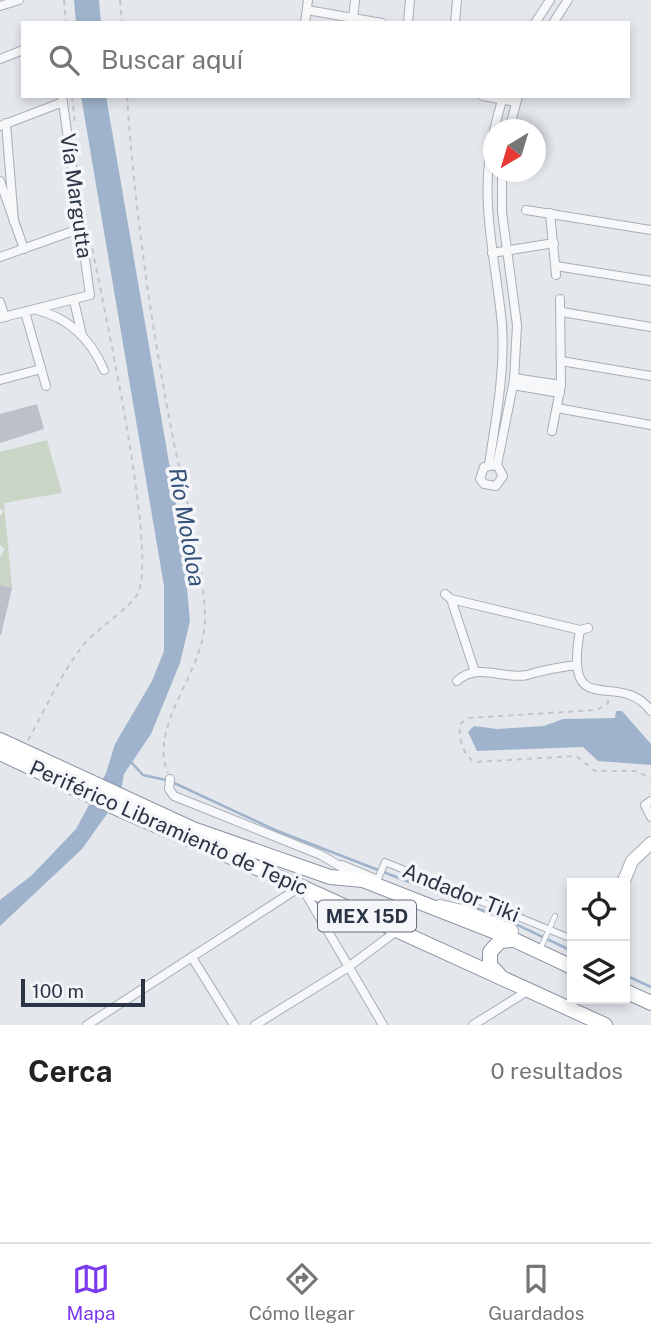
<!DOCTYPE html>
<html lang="es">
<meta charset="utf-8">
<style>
:root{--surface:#fff;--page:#f6f6f6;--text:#222;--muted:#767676;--line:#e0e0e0;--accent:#7c3aed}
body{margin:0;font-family:"Public Sans",sans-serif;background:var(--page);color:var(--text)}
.controls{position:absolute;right:21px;bottom:21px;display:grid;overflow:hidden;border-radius:0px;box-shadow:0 4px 10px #0003}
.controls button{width:63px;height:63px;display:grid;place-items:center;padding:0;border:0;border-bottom:2px solid var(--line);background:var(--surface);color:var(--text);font:35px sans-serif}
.compass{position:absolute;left:483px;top:119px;width:63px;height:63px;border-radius:50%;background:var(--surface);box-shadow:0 4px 10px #0003;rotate:218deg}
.scale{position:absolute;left:21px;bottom:18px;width:124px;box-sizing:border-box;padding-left:7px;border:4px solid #2b3445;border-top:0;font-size:19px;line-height:24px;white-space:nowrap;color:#2b3445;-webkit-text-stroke:5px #f4f6f9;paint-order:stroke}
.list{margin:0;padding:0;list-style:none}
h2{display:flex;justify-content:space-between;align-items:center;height:91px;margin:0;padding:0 28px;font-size:30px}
h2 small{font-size:23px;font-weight:400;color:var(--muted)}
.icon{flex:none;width:38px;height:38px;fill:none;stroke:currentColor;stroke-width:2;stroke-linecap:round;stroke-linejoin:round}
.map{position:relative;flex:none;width:651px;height:1025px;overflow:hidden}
.search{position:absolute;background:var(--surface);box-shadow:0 4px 10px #0003;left:21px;right:21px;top:21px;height:77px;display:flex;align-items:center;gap:18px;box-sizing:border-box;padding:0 24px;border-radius:0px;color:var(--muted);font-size:26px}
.sheet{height:217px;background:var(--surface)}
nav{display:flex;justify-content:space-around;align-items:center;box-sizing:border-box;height:98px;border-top:2px solid var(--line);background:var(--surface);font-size:19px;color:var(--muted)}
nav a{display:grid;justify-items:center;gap:4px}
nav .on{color:var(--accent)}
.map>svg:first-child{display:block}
.green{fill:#c9d6c5}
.water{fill:#9fb4cc}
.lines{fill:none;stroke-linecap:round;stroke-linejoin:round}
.stream{stroke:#9fb4cc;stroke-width:2.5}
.building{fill:#bbc0ca}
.service-casing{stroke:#a9aeb7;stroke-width:6}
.pedestrian-casing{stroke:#a9aeb7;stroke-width:8}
.minor-casing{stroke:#a9aeb7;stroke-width:10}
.secondary-casing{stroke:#a9aeb7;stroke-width:14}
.trunk-casing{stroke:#8b94a3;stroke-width:16}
.path{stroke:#c2c5cb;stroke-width:2;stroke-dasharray:5 5;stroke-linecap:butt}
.service{stroke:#f7f8fa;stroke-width:4.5}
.pedestrian{stroke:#f7f8fa;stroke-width:6}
.minor{stroke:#f7f8fa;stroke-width:8}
.secondary{stroke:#fff;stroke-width:12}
.trunk{stroke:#fff;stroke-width:14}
.labels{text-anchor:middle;stroke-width:7;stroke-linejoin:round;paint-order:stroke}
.shield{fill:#f4f6f9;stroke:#676e7b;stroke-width:2}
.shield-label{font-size:19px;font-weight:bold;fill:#2b3445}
.street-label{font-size:21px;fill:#2b3445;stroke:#f4f6f9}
.water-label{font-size:23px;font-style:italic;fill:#34527a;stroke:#f4f6f9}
</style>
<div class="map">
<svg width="651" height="1025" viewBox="0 0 651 1025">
<rect width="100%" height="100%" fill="#e4e7ec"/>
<!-- green -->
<polygon class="green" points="47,440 62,493 4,503 12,588 0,585 0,557 5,549 0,545 0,516 4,511 0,508 0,452"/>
<!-- water -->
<g class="water">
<polygon points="74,0 99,0 101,23 76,23"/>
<polygon points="81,96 106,96 183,544 190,621 180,663 151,734 124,774 121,791 112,807 82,849 0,926 0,900 32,875 76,829 106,773 115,744 152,681 164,651 164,586"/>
<polygon points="616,711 622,711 651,744 651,765 598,761 583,747 477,751 468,732 474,726 497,729 544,726 563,719 615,718"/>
</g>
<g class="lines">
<!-- stream -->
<g class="stream">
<polyline points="130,761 143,775 166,780"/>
<polyline points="172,782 275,830 507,920 572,951"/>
<polyline points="625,975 651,987"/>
</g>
</g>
<!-- building -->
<g class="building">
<polygon points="37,404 44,429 0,443 0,414"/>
<polygon points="0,585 12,588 1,635 0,635"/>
</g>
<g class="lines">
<defs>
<polyline id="service" points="542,945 555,916"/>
<polyline id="pedestrian" points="342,864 378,879 385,862 572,939"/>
<g id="minor">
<polyline points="0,6 19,0"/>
<polyline points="307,10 382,23"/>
<polyline points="353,18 355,0"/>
<polyline points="305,23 308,0"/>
<polyline points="408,23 410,0"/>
<polyline points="455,23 457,0"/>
<polyline points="535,23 550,0"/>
<polyline points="553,23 568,0"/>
<polyline points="0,59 23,50"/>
<polyline points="483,96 516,102"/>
<polyline points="6,123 14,222"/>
<polyline points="0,126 63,102"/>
<polyline points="494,130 503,96"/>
<polyline points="509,130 518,96"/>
<polyline points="0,181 24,249"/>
<polyline points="526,210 651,230"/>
<polyline points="550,213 556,275"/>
<polyline points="492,253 554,243"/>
<polyline points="0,257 79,229"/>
<polyline points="556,266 651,281"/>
<polyline points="74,301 82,335"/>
<polyline points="0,302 5,317"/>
<path d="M 37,310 C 69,318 91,340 104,370"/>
<polyline points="25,312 46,386"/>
<polyline points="562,312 651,327"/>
<polyline points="0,318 90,295 62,96"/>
<polyline points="561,361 651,376"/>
<polyline points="514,378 561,385"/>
<polyline points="0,380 41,369"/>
<polyline points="513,385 560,393"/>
<polyline points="557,408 651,425"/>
<polyline points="552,431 561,385 560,299"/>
<path d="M 489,464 C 496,418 505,372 502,325 C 496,260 478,198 494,132"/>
<polyline points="497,465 484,467 480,479 484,484 496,486 503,476 497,465 514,380 517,325 502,212 502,172"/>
<polyline points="445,594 451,599 580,630 588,628"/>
<polyline points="451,599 475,672"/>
<path d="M 580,630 C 563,725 619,667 651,711"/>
<path d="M 457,681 C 477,662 504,680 527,675 C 544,670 559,667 577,665"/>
<polyline points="170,779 169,789 174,796 321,855 358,877"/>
<polyline points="651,801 645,805 651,817"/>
<polyline points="303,889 383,1025"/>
<polyline points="193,959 234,1025"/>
<polyline points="87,1025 300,887"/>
<polyline points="255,1025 347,968 398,930"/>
<polyline points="473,1025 529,990"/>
</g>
<g id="secondary">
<polyline points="623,883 632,861 651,843"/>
<polyline points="440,906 467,912 512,931"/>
</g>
<g id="trunk">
<polyline points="0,740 193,829 330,877 363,880 506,936 572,967"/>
<polyline points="0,753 127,813 302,887 605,1025"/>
<polyline points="501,977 490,965 490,952 500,941 512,940"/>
<polyline points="625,991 651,1003"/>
</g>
</defs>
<!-- service casing -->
<use href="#service" class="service-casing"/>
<!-- pedestrian casing -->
<use href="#pedestrian" class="pedestrian-casing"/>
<!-- minor casing -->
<use href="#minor" class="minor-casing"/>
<!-- secondary casing -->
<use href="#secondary" class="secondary-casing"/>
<!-- trunk casing -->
<use href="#trunk" class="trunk-casing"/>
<!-- path -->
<g class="path">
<polyline points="64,0 66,23"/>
<polyline points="120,0 122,23"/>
<polyline points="72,96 75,124"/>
<path d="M 127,96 C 134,205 151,322 171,428 C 183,491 203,552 205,617 C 207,669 147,725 168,773"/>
<path d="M 608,700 L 608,703 L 597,710 L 469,718 L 461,723 C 457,736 463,756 475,762 L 576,756 L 595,771 L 635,771 L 651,778"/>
<path d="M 28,740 C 45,710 60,676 81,648 C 94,630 130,609 138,593 C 158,553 103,305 92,247"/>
</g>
<!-- service -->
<use href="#service" class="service"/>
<!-- pedestrian -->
<use href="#pedestrian" class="pedestrian"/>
<!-- minor -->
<use href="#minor" class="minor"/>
<!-- secondary -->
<use href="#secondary" class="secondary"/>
<!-- trunk -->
<use href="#trunk" class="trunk"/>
</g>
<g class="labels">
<!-- shield labels -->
<rect class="shield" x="318" y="900.5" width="98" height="31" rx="5"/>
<g class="shield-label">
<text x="367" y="923">MEX 15D</text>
</g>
<!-- street labels -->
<g class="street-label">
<text transform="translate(76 196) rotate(82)" y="7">Vía Margutta</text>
<text transform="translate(169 828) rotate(24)" y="7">Periférico Libramiento de Tepic</text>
<text transform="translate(461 893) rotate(22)" y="7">Andador Tiki</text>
</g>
<!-- water labels -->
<g class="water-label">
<text transform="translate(187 527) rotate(80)" y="8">Río Mololoa</text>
</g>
</g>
</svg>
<div class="controls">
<button><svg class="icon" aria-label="locate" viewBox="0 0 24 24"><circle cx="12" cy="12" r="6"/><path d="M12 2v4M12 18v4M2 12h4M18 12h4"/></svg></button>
<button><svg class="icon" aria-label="layers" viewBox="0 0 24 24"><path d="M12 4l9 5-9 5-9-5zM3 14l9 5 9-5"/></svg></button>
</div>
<svg class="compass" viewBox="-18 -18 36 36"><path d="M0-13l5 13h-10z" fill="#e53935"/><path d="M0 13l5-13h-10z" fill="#767676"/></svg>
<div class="scale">100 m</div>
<div class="search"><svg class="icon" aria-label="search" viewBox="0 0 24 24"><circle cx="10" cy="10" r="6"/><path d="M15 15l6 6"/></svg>Buscar aquí</div>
</div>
<section class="sheet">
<h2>Cerca<small>0 resultados</small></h2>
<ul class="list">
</ul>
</section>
<nav>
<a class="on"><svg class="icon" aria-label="map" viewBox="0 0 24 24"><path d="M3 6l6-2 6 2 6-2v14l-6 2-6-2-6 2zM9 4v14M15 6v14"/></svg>Mapa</a>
<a><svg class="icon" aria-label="directions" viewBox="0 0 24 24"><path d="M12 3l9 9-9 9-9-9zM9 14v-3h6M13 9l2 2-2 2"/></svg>Cómo llegar</a>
<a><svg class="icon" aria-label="saved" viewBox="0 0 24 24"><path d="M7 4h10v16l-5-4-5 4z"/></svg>Guardados</a>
</nav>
